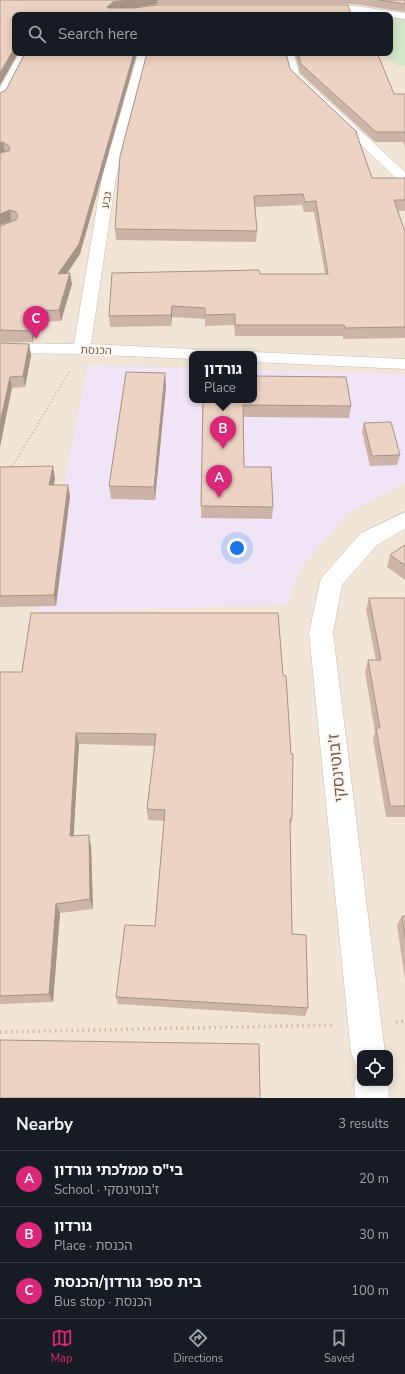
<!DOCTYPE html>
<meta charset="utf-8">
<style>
:root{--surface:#171b24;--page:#242831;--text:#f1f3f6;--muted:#9ea1a6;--line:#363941;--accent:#db2777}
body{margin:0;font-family:"Nunito Sans","Noto Sans Hebrew",sans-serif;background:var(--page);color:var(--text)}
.controls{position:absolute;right:12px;bottom:12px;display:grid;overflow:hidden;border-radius:8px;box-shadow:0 2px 10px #0003}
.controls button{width:36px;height:36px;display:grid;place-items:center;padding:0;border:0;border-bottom:1px solid var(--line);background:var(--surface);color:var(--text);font:20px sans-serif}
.you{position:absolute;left:237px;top:548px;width:14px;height:14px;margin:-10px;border:3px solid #fff;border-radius:50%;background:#1a73e8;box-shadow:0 0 0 6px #1a73e833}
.badge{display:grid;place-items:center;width:26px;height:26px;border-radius:50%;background:var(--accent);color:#fff;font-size:13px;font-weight:700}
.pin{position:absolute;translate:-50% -33px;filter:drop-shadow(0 1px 2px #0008)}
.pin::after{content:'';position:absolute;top:21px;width:14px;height:12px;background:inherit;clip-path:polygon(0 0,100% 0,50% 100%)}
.popup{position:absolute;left:189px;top:351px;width:68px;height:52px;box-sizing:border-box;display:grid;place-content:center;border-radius:8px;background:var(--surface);filter:drop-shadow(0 1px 3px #0005);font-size:13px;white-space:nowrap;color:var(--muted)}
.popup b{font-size:15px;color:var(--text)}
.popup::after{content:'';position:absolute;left:50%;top:100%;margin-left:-8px;border:8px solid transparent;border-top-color:var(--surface)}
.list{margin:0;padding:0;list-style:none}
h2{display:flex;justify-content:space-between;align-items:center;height:52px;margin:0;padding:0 16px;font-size:17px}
h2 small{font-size:13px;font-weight:400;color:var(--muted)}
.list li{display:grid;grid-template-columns:26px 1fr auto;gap:12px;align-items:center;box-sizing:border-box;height:56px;padding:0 16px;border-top:1px solid var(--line)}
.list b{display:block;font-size:15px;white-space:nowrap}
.list p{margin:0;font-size:13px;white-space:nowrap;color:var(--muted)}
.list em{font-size:13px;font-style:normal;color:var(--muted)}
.icon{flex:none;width:22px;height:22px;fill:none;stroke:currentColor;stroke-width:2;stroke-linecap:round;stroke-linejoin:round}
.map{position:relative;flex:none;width:405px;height:1098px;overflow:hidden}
.search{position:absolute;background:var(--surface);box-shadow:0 2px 10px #0003;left:12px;right:12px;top:12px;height:44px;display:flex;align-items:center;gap:10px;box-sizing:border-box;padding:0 14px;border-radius:8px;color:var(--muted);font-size:15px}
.sheet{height:220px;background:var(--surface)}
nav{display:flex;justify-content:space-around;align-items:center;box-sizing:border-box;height:56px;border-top:1px solid var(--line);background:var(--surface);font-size:11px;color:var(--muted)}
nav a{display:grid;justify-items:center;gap:2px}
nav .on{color:var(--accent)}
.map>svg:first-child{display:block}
.residential{fill:#f1e5d7;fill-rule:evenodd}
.education{fill:#f0e5f7}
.green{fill:#d5e7c8}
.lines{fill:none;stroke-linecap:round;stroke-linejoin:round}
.street-casing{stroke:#cbbbaf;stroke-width:1}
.path-far1{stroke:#d2b6a6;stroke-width:2;stroke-dasharray:1 2.5;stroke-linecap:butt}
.path{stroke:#d2b6a6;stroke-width:3.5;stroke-dasharray:1.5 4;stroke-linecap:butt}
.street{fill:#fff;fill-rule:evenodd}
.wall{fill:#ccb5a8}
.shaded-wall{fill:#a69488}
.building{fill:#edd3c3;stroke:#a69488}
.labels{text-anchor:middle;stroke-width:4;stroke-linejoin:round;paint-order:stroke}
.far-street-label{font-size:11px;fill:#725a4f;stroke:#fdf7ee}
.near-street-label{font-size:16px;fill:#725a4f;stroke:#fdf7ee}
</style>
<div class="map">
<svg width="405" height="1098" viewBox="0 0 405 1098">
<rect width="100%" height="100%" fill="#faf3e8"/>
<!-- residential -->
<path class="residential" d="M 0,0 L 405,0 L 405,1098 L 0,1098 ZM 15,15 L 390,15 L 390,53 L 15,53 ZM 192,354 L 254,354 L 254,400 L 192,400 ZM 360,1053 L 390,1053 L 390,1083 L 360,1083 Z"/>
<!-- education -->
<polygon class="education" points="88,365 192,368 192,400 254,400 254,370 405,374 405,483 348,513 301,568 287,605 38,612"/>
<!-- green -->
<polygon class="green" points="390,16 405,19 405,66 398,66 380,53 390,53"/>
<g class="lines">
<defs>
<g id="street">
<polygon points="319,6 355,6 405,13 405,19 390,17 390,15 316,11 316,7"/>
<polygon points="19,53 29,53 6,99 0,102 0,88"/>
<polygon points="138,53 148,53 116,177 91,344 192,349 198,350 201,354 192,354 192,359 82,354 0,353 0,343 74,344 102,177"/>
<polygon points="284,53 294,53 299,74 405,172 405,183 400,182 290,77"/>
<polygon points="254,352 405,359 405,369 254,362 254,354 247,354"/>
<polygon points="405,512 405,529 377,545 342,585 333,633 385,1053 360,1053 360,1067 356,1065 351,1053 309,633 320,582 323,576 361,533"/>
<polygon points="360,1070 360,1083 388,1083 389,1098 355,1098 354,1083"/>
</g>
</defs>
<!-- street casing -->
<use href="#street" class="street-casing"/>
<!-- path-far1 -->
<polyline class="path-far1" points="11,469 70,370"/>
<!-- path -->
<g class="path">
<polyline points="396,1022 405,1021"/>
<polyline points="0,1032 333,1025"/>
</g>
<!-- street -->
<use href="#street" class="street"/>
</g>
<!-- wall -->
<g class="wall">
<polygon points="0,0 405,0 405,12 355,4 157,4 130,8 15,15 15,53 18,53 0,85"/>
<polygon points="295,53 364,53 365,55 394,94 405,94 405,148 403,142 375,142 300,73"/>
<polygon points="290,69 357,132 357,136 372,178 405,178 405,211 398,211 405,232 405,338 343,339 343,336 235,336 234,325 205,326 205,319 172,317 171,326 110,327 109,316 260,274 325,274 314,212 304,212 302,205 255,207 257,231 256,242 116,240 115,229"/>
<polygon points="0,93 80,254 67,274 72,284 61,321 36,322 33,342 0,342 0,226 13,221 11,221 0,225 0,153 5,152 0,153"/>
<polygon points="0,343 29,344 31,355 25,387 12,388"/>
<polygon points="166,386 155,500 111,499 109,486"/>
<polygon points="203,400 351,406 349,418 243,417 244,467 273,507 272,519 201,518"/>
<polygon points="364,423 400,455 397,465 370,466 362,432"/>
<polygon points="0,467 55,478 53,485 70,496 56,606 0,607"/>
<polygon points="405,545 405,580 387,567 390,555"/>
<polygon points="369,598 405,598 405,817 386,817 373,739 375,732 365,672 368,660 376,660 366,610"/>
<polygon points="31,613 292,819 290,828 292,934 308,1008 305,1016 118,1004 116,997 155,926 164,821 148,820 147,809 155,746 79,744 73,836 91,846 93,909 60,913 53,1002 0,1004 0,672 22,672"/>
<polygon points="402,916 405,916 405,979 397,925"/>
</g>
<!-- shaded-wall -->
<g class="shaded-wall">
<polygon points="130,0 157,0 157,4 114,11 108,15 107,7 113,2"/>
<polygon points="15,47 15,53 18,53 0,85 0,73"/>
<polygon points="134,53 137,53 80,254 59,285 58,274"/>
<polygon points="3,142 5,152 0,153 0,143"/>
<polygon points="10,210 11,221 0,225 0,214"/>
<polygon points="70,273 72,284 61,321 59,310"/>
<polygon points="172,306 172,317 171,326 171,315"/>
<polygon points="34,311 36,322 33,342 31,331"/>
<polygon points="29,344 31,355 25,387 23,376"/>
<polygon points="165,373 166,386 155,500 154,487"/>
<polygon points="10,377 12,388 0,447 0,423"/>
<polygon points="53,466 55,478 52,496 49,485"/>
<polygon points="68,485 70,496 56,606 54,595"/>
<polygon points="76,733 79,744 73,847 70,836"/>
<polygon points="89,835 91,846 93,909 90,899"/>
<polygon points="56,904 60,913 53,1002 49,994"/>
</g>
<!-- building -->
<g class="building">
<polygon points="0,0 130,0 113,2 107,7 108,8 134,8 157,5 348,5 351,15 15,15 15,47 0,73"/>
<polygon points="379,0 405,0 405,4"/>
<polygon points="25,53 134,53 79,244 58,274 70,273 59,310 34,311 31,331 0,330 0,226 16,220 18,216 16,212 10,210 0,214 0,153 9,151 10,147 3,142 0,143 0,93 6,90"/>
<polygon points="147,53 286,53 290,69 357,132 356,132 372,178 405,178 405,200 394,200 405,232 405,327 345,328 344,325 235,325 235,314 205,315 205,308 172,306 171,315 109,316 112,273 259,270 260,274 328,274 316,201 305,202 303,194 254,196 257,231 115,229 120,156"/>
<polygon points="298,53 364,53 365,55 378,55 394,94 405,94 405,134 404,132 376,132 301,64"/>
<polygon points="0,343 29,344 23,376 10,377 0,423"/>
<polygon points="126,372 165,373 154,487 109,486"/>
<polygon points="254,376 346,377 351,406 243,405 244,467 271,467 273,507 201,506 203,400 254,400"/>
<polygon points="391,422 400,455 372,456 364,423"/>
<polygon points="53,466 49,485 68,485 54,595 0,596 0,467"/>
<polygon points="405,545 405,565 390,555"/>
<polygon points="369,598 405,598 405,806 390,806 376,728 380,728 368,660 381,660"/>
<polygon points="31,613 278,613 283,675 286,676 291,754 293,754 292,819 290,819 292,934 306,935 308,1008 116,997 125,925 155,926 165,810 147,809 156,734 76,733 70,836 89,835 90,899 56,904 49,994 0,996 0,672 22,672"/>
<polygon points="402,916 405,916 405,938"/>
<polygon points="0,1040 259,1044 260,1098 0,1098"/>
</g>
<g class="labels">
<!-- far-street labels -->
<g class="far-street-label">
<text transform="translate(106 200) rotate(-81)" y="4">גבע</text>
<text transform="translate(96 350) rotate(2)" y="4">הכנסת</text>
</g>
<!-- near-street labels -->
<g class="near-street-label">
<text transform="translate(336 768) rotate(-96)" y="6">ז'בוטינסקי</text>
</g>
</g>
</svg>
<div class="controls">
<button><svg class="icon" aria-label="locate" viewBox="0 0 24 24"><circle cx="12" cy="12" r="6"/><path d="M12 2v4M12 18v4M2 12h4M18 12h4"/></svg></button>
</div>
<div class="you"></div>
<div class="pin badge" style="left:219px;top:498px">A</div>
<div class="pin badge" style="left:223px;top:449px">B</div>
<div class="popup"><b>גורדון</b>Place</div>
<div class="pin badge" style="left:36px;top:339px">C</div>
<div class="search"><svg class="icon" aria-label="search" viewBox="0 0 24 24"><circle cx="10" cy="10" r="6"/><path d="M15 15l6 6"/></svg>Search here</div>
</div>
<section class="sheet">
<h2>Nearby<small>3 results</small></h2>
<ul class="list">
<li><span class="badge">A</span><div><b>בי&quot;ס ממלכתי גורדון</b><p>School · ז'בוטינסקי</p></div><em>20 m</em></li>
<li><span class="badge">B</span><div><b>גורדון</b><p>Place · הכנסת</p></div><em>30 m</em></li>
<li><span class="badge">C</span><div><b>בית ספר גורדון/הכנסת</b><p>Bus stop · הכנסת</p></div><em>100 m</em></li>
</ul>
</section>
<nav>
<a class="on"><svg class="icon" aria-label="map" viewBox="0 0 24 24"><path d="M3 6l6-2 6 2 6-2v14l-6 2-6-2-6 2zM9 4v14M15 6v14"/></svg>Map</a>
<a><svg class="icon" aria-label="directions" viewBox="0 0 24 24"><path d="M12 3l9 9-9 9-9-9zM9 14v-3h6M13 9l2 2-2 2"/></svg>Directions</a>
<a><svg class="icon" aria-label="saved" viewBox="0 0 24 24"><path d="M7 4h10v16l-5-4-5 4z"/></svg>Saved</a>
</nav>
